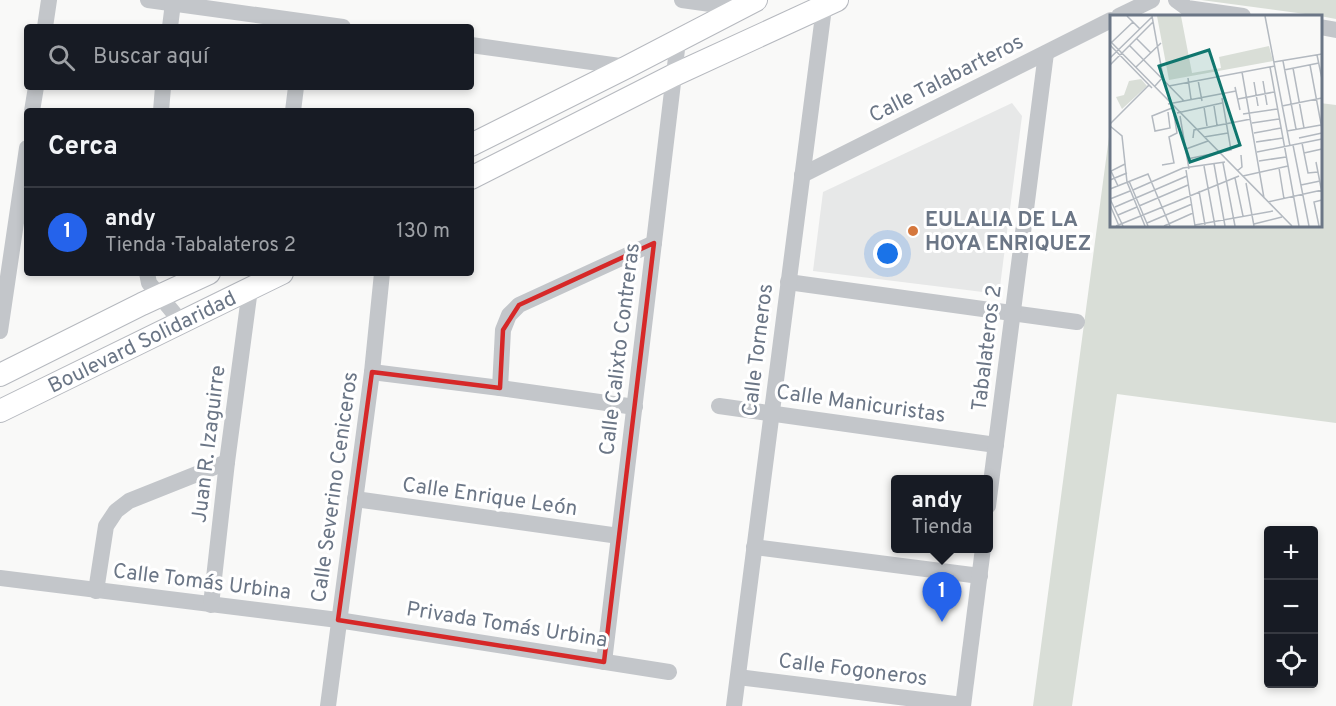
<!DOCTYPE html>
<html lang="es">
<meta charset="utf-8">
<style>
:root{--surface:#171b24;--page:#242831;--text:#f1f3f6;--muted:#9ea1a6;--line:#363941;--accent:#2563eb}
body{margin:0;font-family:Overpass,sans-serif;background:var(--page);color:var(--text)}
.controls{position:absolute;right:18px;bottom:18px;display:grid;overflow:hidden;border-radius:6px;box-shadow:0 3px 9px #0003}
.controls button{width:54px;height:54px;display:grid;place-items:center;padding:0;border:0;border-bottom:2px solid var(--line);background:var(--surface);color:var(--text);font:30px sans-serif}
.you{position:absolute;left:888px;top:254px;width:21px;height:21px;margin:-15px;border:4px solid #fff;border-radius:50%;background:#1a73e8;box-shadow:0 0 0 9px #1a73e833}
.badge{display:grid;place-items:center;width:39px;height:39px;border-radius:50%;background:var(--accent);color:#fff;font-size:20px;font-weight:700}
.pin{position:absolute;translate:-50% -50px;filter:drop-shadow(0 2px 3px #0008)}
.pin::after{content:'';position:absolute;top:32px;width:21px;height:18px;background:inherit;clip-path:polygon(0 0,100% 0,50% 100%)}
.popup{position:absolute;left:891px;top:475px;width:102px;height:78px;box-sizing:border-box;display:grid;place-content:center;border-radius:6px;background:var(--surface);filter:drop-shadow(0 2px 4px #0005);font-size:20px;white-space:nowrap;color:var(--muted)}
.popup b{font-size:22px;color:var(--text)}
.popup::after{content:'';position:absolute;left:50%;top:100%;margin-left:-12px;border:12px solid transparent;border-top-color:var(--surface)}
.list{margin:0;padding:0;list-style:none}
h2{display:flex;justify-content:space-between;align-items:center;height:78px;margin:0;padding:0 24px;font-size:26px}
h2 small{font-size:20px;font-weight:400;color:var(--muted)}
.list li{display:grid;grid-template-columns:39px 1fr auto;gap:18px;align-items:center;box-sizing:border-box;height:90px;padding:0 24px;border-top:2px solid var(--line)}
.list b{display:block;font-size:22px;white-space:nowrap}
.list p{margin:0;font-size:20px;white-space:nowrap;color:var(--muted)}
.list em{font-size:20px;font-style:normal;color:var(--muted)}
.icon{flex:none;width:33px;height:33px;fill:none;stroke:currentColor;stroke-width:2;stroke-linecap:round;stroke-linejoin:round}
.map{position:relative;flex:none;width:1336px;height:706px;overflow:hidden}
.search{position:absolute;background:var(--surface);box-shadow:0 3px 9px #0003;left:24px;top:24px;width:450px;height:66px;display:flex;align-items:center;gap:15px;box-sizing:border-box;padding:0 21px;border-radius:6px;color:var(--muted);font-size:22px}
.panel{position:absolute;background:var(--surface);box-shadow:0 3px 9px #0003;left:24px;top:108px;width:450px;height:168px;border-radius:6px}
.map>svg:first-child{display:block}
.built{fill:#e7e8e8}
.green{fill:#d9ded7}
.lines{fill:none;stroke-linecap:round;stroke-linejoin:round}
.secondary-casing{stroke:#b6b9bf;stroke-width:24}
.minor{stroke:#c3c6ca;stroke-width:16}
.secondary{stroke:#fff;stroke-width:22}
.marked{fill:none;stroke:#d62828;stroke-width:4.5;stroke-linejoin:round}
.poi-dot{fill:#d5773c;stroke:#fff;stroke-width:2}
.labels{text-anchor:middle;stroke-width:6;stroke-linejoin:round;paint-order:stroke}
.street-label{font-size:21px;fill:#6b7686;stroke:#fff}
.poi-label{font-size:21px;font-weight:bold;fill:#6b7686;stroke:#fff;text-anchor:start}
.inset-road{fill:none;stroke:#b3b9c0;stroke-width:1.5}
.view{fill:#0f766e;fill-opacity:0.15;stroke:#0f766e;stroke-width:3}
.inset-edge{fill:none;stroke:#6b7686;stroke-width:3}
</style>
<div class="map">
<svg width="1336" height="706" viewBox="0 0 1336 706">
<rect width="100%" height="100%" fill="#f9f9f8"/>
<!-- built -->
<polygon class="built" points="1012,103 1022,116 999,294 813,271 823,192"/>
<!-- green -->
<g class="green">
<polygon points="1201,0 1336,0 1336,19 1320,16"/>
<polygon points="1320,103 1336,105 1336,423 1117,394 1072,706 1033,706 1111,122 1111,225 1320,225"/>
</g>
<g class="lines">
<defs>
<g id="secondary">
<polyline points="471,145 627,67 756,0"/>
<polyline points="471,178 674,75 837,0"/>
<polyline points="0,375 142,304 209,273"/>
<path id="s1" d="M 0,411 L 282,273"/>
</g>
</defs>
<!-- secondary casing -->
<use href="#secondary" class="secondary-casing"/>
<!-- minor -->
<g class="minor">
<polyline points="148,0 343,27"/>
<polyline points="682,0 739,8"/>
<polyline points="1176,0 1187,8 1243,16"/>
<polyline points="1119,16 1152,0"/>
<polyline points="45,27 49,0"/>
<polyline points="170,27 173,3"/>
<polyline points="1320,27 1336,30"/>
<polyline points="471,45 627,67"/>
<polyline points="32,111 36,87"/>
<polyline points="161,111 163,87"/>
<polyline points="293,111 296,87"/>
<polyline points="802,175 1111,20"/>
<polyline points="147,273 149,283 182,323"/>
<polyline points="788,282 1077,322"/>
<polyline points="0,331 27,148"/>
<polyline points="372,372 500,388 635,407"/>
<polyline points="500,388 503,330 509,315 519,305 654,243"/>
<polyline points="719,406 996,445"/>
<polyline points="355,499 619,536"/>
<polyline points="988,506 1046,53"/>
<polyline points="754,547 980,576"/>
<polyline points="0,578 338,620 669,672"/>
<polyline points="96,591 106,526 116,511 129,501 227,462"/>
<polyline points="211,605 227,462 250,289"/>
<polyline points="604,662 678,41"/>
<polyline points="738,677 963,705"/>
<polyline points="328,706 372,372 382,273"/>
<polyline points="734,706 825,0"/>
<polyline points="963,706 983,548"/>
</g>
<!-- secondary -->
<use href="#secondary" class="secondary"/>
</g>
<!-- marked area -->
<path class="marked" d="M 654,243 L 604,662 L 338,620 L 372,372 L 500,388 L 503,330 L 519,305 Z"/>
<!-- markers -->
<circle class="poi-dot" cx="913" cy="231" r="6"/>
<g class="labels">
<!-- street labels -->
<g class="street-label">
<text transform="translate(946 78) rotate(-27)" y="7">Calle Talabarteros</text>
<text dy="7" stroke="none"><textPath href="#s1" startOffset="158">Boulevard Solidaridad</textPath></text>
<text transform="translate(986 348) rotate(-83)" y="7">Tabalateros 2</text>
<text transform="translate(619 349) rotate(-83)" y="7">Calle Calixto Contreras</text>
<text transform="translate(757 350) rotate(-83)" y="7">Calle Torneros</text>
<text transform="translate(861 403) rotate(8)" y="7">Calle Manicuristas</text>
<text transform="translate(208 444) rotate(-83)" y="7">Juan R. Izaguirre</text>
<text transform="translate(334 487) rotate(-82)" y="7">Calle Severino Ceniceros</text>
<text transform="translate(490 496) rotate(8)" y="7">Calle Enrique León</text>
<text transform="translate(202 581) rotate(7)" y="7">Calle Tomás Urbina</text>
<text transform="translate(507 624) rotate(9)" y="7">Privada Tomás Urbina</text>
<text transform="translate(853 669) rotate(7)" y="7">Calle Fogoneros</text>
</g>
<!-- poi labels -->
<g class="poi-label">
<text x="925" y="226">EULALIA DE LA<tspan x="925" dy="24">HOYA ENRIQUEZ</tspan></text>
</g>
</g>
<!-- overview -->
<g transform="translate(1110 15)">
<rect width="212" height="212" fill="#f9f9f8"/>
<path d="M 47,1 L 71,1 L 82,58 L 111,53 L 109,42 L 159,31 L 163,46 L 59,65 ZM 31,64 L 37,71 L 12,94 L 6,82 L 14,80 L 19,66 Z" fill="#d9ded7"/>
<path class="inset-road" d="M 17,1 L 30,14M 42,1 L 53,62 L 45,71M 155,1 L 180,131M 27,24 L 41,38M 0,26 L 182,211M 2,27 L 23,7M 0,30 L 42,73M 20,31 L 74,86M 207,40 L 212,64M 0,43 L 42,2M 173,46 L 186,114M 164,47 L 212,39M 0,50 L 43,7M 200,50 L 212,114M 26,52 L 51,28M 160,52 L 189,211M 183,53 L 194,113M 174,55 L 209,48M 132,57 L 154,183M 78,63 L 81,84M 88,65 L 92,86M 153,66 L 157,90M 144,67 L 148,91M 59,71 L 165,51M 125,72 L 130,95M 128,84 L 164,77M 58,89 L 126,76M 104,91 L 107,110M 172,91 L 212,83M 94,92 L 97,111M 58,97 L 60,113 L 45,116 L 42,101 L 62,93M 67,98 L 112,88M 133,99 L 167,94M 70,101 L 79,154M 142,108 L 169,104M 0,109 L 39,70M 0,111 L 12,121 L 17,167 L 35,211M 177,116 L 211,110M 144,118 L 171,113M 94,122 L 118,118M 83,123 L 84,115 L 141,104M 189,123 L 212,118M 146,127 L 173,123M 192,128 L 198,158 L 208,157M 183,130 L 199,211M 76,134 L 98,126M 147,137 L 212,124M 194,138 L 212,134M 77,144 L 121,135 L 112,83M 149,146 L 176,142M 206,147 L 212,178M 113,148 L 125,211M 104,149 L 115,211M 52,150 L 64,148 L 59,122 L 67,118 L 63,94M 94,151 L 105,211M 169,153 L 174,184M 76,155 L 85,211M 127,156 L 132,152 L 131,140M 133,161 L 178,151M 125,163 L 133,201M 0,165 L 17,158M 19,166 L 38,211M 136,168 L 144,211M 191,170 L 210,166M 8,171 L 1,156 L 15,149M 0,174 L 38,159 L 60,211M 23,175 L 73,153 L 115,147M 89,176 L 95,210M 0,184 L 20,176M 0,184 L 13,211M 158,187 L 212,175M 0,190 L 9,211M 29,191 L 78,170M 5,192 L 77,161M 8,200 L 27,192M 37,208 L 82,189M 144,209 L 172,202M 85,210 L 163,196M 6,211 L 129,161M 54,211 L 83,198M 209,211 L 204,187 L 212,185"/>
<path class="view" d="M 99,35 L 130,130 L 80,147 L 49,51 Z"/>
<rect width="212" height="212" class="inset-edge"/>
</g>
</svg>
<div class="controls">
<button>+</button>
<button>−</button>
<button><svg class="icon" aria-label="locate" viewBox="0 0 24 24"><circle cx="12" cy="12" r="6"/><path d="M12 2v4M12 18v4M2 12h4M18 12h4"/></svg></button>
</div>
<div class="you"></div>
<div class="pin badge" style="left:942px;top:622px">1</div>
<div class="popup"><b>andy</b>Tienda</div>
<div class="search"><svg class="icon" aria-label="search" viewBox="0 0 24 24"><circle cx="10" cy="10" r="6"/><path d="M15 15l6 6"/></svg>Buscar aquí</div>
<section class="panel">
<h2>Cerca<small></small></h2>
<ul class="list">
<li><span class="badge">1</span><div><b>andy</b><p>Tienda · Tabalateros 2</p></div><em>130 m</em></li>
</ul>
</section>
</div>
